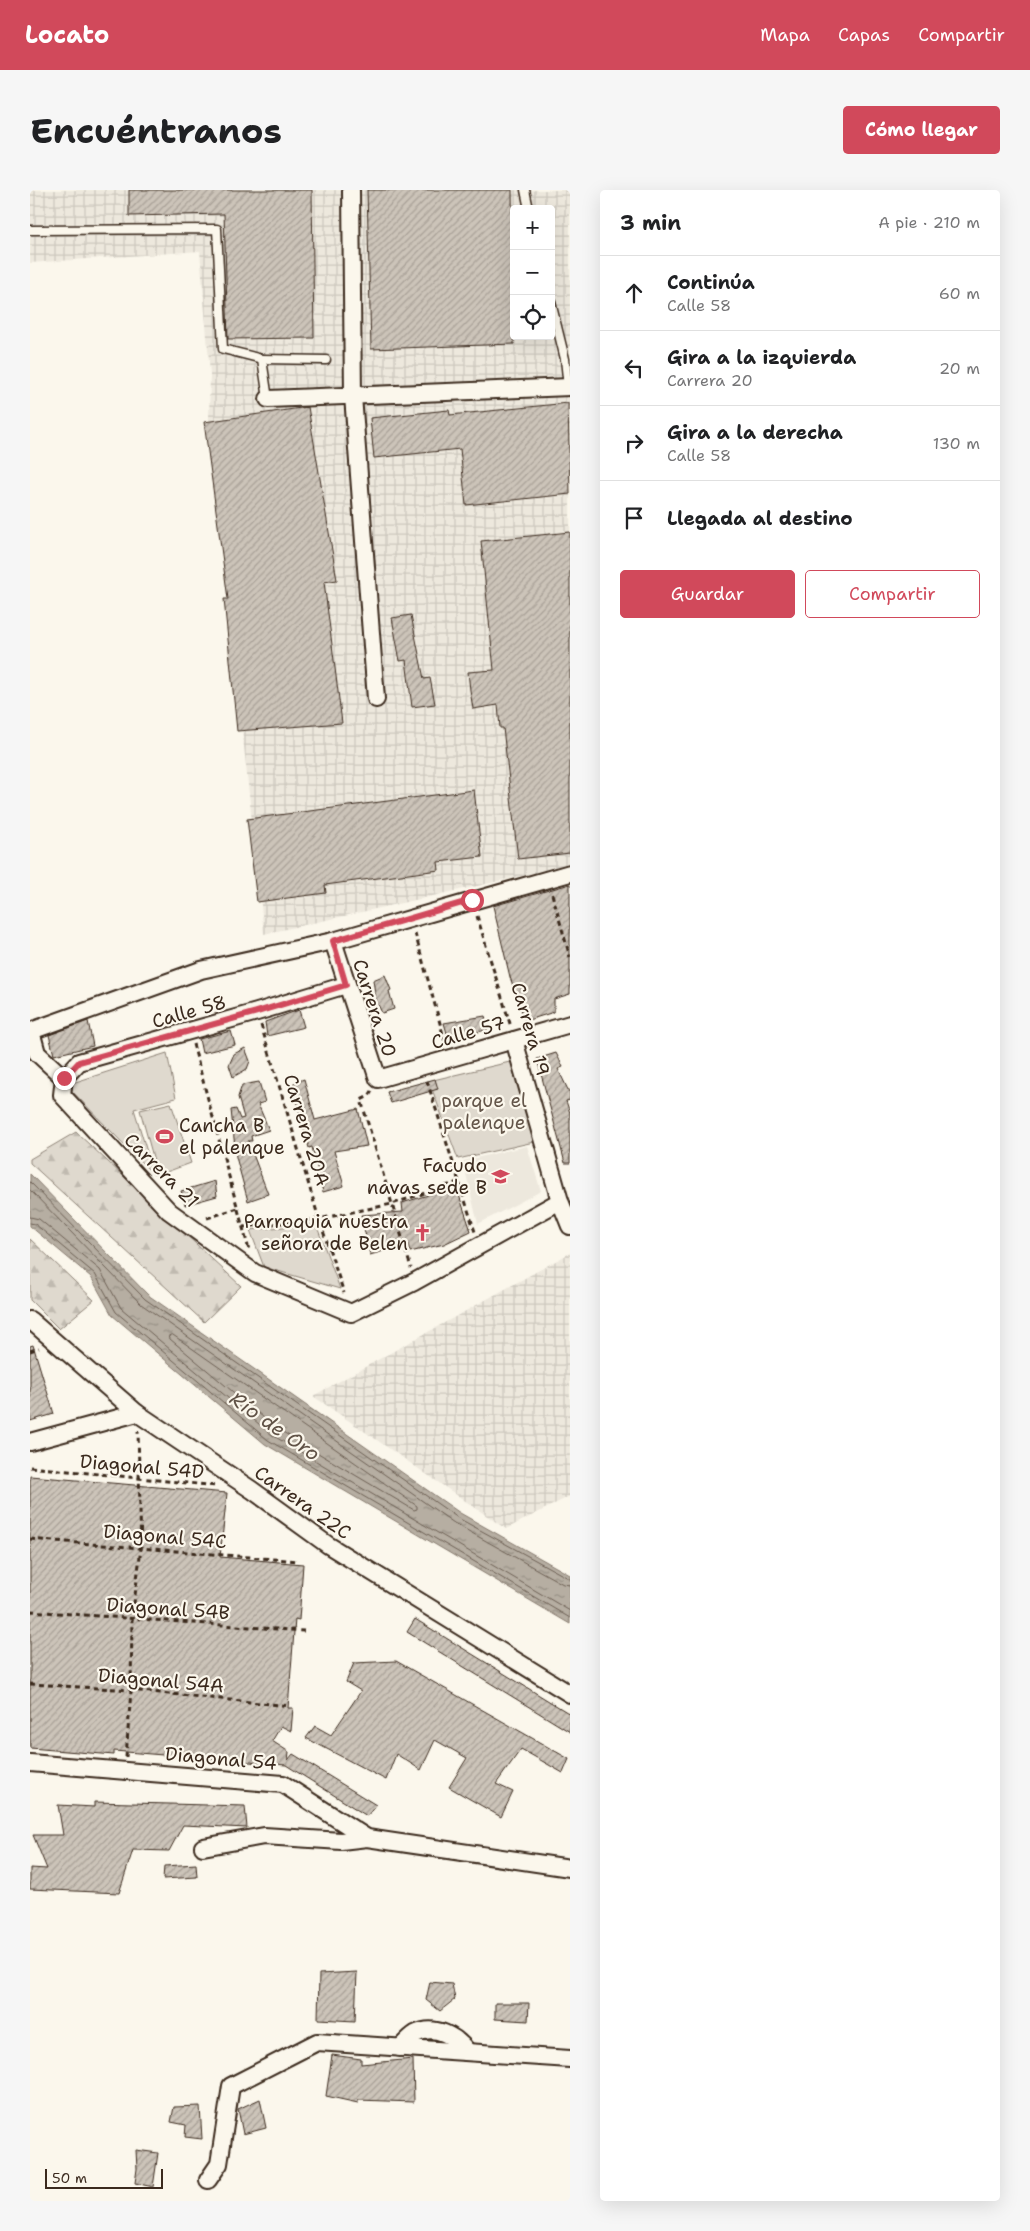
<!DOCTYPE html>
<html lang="es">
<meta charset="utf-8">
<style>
:root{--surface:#fff;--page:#f6f6f6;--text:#202124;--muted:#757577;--line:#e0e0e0;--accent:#d1495b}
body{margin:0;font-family:"Shantell Sans",sans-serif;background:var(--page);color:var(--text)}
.controls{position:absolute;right:15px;top:15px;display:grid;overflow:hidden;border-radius:5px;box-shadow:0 5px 20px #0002}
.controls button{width:45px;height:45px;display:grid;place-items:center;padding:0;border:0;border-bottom:1px solid var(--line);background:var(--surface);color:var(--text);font:25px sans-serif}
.scale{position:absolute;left:15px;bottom:12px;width:118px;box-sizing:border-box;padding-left:5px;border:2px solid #3b2a1e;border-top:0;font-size:14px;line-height:18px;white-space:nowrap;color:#3b2a1e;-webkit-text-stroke:4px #fbf7ec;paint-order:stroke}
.stop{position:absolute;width:15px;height:15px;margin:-11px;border:4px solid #d1495b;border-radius:50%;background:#fff}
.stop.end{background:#d1495b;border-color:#fff;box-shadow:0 1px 5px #0008}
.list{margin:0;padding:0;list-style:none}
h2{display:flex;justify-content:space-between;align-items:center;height:65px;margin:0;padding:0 20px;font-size:21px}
h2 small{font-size:16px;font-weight:400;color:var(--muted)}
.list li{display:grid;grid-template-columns:32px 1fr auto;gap:15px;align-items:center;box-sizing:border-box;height:75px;padding:0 20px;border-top:1px solid var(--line)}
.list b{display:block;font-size:19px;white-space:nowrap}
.list p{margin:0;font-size:16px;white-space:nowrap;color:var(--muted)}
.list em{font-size:16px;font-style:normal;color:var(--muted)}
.actions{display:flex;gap:10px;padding:15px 20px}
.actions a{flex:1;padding:11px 0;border:1px solid var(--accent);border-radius:5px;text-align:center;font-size:18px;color:var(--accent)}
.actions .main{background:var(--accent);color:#fff}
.icon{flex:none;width:28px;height:28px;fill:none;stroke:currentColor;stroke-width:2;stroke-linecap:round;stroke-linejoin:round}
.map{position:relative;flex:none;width:540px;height:2011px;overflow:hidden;border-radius:5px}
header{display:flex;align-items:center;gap:30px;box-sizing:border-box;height:70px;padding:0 25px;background:var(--accent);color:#fff}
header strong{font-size:24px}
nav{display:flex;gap:28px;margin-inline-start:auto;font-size:18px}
.intro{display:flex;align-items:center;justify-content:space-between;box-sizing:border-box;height:120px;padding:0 30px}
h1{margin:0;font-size:35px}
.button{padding:12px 22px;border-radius:5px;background:var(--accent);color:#fff;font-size:18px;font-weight:700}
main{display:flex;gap:30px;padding:0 30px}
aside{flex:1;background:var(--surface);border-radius:5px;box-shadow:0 5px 20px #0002}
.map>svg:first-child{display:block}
.built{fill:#ede8dd}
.industrial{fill:url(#industrial-grid);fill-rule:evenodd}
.forest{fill:url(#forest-firs);stroke:#8d8276}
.park{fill:#dfd9ce;stroke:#8d8276}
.water{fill:url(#water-ripples);stroke:#85796d}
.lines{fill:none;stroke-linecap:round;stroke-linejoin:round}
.shore{stroke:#6c5f53;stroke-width:1}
.building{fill:url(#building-hatch);stroke:#3b2a1e}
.lane-casing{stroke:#3b2a1e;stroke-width:11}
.street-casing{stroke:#3b2a1e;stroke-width:20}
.path{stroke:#3b2a1e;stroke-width:3;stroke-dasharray:5 4;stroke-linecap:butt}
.lane{stroke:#fbf7ec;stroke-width:8}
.street{stroke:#fbf7ec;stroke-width:16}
.route{stroke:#d1495b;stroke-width:6}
.labels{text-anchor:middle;stroke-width:4.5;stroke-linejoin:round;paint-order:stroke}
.street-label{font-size:19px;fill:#3b2a1e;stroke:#fbf7ec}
.park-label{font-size:19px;fill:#64564a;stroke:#fbf7ec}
.poi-label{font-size:19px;fill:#3b2a1e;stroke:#fbf7ec;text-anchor:end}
.water-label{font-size:20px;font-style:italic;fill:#605246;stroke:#fbf7ec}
</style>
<header>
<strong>Locato</strong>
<nav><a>Mapa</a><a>Capas</a><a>Compartir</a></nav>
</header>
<div class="intro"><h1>Encuéntranos</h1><a class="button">Cómo llegar</a></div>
<main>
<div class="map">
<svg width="540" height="2011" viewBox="0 0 540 2011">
<defs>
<pattern id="industrial-grid" width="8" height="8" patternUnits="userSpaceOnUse" patternTransform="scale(1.25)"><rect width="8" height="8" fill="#ede8dd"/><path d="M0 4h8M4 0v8" fill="none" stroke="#ccc7bd"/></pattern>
<pattern id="forest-firs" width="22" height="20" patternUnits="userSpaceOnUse" patternTransform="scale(1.25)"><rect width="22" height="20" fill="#dfd9ce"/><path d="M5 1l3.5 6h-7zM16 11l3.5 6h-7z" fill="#c0bab0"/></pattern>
<pattern id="water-ripples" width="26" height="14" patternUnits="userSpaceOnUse" patternTransform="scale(1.25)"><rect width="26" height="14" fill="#b6aea2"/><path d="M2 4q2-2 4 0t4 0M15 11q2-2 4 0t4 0" fill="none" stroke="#958e83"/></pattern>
<pattern id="building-hatch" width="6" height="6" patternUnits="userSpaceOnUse" patternTransform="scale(1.25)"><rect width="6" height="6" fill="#ccc4b9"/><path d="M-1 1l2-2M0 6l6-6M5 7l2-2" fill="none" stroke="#a79f96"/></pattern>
</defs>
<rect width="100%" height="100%" fill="#fbf7ec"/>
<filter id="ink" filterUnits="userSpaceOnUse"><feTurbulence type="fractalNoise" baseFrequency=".02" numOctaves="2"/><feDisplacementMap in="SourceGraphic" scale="10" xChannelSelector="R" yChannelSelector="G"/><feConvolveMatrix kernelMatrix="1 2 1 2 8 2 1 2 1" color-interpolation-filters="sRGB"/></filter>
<g filter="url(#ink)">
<!-- built -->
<polygon class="built" points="497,956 511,1001 448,1034 433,971"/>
<!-- industrial -->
<g class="industrial">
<path d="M 0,0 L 540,0 L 540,675 L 234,744 L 179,229 L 180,184 L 170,61 L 0,73 ZM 484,19 L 521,19 L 521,146 L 484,146 Z"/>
<polygon points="540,1063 540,1306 476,1339 283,1206"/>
</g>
<!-- forest -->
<g class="forest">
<polygon points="46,942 211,1096 174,1132 0,973 0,969"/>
<polygon points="0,1049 64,1110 29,1139 0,1110"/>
</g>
<!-- park -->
<g class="park">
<polygon points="137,863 146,908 104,919 124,985 36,895"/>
<polygon points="484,871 504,952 428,969 399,891"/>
<polygon points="141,913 161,973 128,985 110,920"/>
<polygon points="286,1034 310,1099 234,1077 220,1040"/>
</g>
<!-- water -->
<polygon class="water" points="0,984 118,1105 430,1323 540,1385 540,1434 235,1254 82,1125 61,1087 0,1036"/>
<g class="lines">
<!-- shore -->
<g class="shore">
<polyline points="0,992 115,1109 428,1328 540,1389"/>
<polyline points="0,1000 111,1114 424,1333 533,1394 540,1395"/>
<polyline points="0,1027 9,1029 70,1080 91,1118 242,1245 540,1421"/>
<polyline points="0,1033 5,1034 65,1084 86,1122 238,1250 540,1428"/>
<polygon points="143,1145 387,1316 387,1319 384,1320 246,1238 140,1149 139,1146"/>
</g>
</g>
<!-- building -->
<g class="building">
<polygon points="99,0 282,0 284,148 198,149 194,24 99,26"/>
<polygon points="337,0 482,0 484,154 341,159"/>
<polygon points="538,213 540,304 436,315 430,259 344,268 340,228 419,220 420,225"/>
<polygon points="278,217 307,390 294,392 312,533 207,541 194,409 198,409 174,232"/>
<polygon points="540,342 540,663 488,669 473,538 470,538 468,515 443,519 440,500 438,482 464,480 451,351"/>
<polygon points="381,425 394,489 400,488 405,514 382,517 376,470 370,471 362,428"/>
<polygon points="444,600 452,667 408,672 409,680 295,695 296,703 227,712 217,629"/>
<polygon points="540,694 540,804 524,809 524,822 495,831 480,787 463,716"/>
<polygon points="355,785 361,800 359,801 364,819 352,823 346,810 343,790"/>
<polygon points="269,820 274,837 237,846 235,832"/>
<polygon points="455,826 459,839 419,850 414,833"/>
<polygon points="58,831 63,856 24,865 19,845"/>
<polygon points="201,841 205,855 172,863 169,849"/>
<polygon points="215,858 220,871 217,879 203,887 199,875 204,864"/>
<polygon points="526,863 533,877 528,879 540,904 540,910 536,911 540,923 540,973 535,973 507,869"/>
<polygon points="274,889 285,930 328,919 337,956 304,961 314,996 293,1002 282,957 279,958 262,894"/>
<polygon points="405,889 408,899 361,913 357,902"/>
<polygon points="229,892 235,912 228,914 239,940 221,946 222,951 218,951 238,1004 218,1011 206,967 201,920 206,919 210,929 214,928 208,907 212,895"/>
<polygon points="185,991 187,1006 155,1015 151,1001"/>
<polygon points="416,997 427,999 441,1041 414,1054 380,1062 378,1054 340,1065 331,1025 373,1022 372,1013 408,1002"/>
<polygon points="3,1155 24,1224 0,1231 0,1156"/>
<polygon points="0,1286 197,1303 190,1367 273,1374 269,1430 265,1429 258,1518 263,1518 261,1541 251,1536 242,1551 259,1562 258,1570 263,1564 346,1615 337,1626 256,1575 84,1561 84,1565 0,1558"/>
<polygon points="385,1429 540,1524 540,1542 377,1442"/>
<polygon points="366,1471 539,1569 533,1583 491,1559 466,1594 483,1602 471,1627 419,1597 437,1568 405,1550 391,1580 366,1564 356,1590 276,1548 285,1536 301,1545 331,1501 316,1492 324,1473"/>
<polygon points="64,1612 215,1616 217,1638 153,1635 139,1661 103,1660 89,1703 0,1699 0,1678 17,1679 3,1645 33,1645 28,1615 64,1617"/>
<polygon points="166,1674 167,1687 133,1689 134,1676"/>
<polygon points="327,1782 325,1831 288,1829 289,1784"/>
<polygon points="400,1792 422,1794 425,1809 410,1821 396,1810"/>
<polygon points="465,1813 499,1813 498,1831 465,1829"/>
<polygon points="302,1865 331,1869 331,1874 383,1869 384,1912 328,1910 328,1913 296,1906"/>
<polygon points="230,1909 236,1938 213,1944 208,1919"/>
<polygon points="170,1916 172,1949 155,1947 156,1935 141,1932 144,1917"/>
<polygon points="106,1960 128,1963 123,1997 105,1993 107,1979"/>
</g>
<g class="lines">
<defs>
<g id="lane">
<polyline points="495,0 499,19"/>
<polyline points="0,40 187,39 193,159 232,169 238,209"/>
<polyline points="521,112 535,169 538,197"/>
<polyline points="232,169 296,170"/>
</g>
<g id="street">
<polyline points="321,0 323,206 346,509"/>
<polyline points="238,209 540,197"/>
<polyline points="303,751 348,889 540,834"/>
<polyline points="316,795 227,822 49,872 34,888 32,905 139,1021 225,1083 321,1123 384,1092 530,1011"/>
<polyline points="484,850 530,1011 540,1036"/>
<polyline points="34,888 7,863 1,841 171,780 303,751 540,683"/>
<polyline points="0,1130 107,1223 222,1300 298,1355 540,1504"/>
<polyline points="0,1252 107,1223"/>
<polyline points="0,1573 253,1594 337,1648 540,1678"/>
<polyline points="173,1657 234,1646 311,1651 337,1648"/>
<path d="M 370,1858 C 374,1854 380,1847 385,1844 C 405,1834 426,1846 438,1862"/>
<polyline points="178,1990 189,1974 201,1896 287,1852 540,1869"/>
</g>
</defs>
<!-- lane casing -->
<use href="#lane" class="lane-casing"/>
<!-- street casing -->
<use href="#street" class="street-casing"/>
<!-- path -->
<g class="path">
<polyline points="522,704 540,767"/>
<polyline points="447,726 481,837"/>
<polyline points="385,743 416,855"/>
<polyline points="231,835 289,1029 314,1103"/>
<polyline points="163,854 219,1060"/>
<polyline points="397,891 445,1042"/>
<polyline points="342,901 339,906 331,910 381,1078"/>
<polyline points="177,1028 208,1018"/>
<polyline points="213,1037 289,1029 362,1014 428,992"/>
<polyline points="0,1161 9,1158"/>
<polyline points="0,1277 187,1296"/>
<polyline points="0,1349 268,1371"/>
<polyline points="0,1421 274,1441"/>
<polyline points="0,1494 101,1500 260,1516"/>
<polyline points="96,1567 101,1500 102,1429 111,1358 108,1241"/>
</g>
<!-- lane -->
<use href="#lane" class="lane"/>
<!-- street -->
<use href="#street" class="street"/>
</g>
</g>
<g class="lines" filter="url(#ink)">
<!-- route -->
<polyline class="route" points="34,888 49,872 227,822 316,795 303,751 442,710"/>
</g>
<!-- icons -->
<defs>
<symbol id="stadium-bare" viewBox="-9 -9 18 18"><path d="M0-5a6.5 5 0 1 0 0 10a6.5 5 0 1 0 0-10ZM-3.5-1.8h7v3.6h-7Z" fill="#d1495b" stroke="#fbf7ec" stroke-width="2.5" paint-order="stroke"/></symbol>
<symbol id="school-bare" viewBox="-9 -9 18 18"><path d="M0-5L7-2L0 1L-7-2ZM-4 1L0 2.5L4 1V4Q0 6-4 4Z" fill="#d1495b" stroke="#fbf7ec" stroke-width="2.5" paint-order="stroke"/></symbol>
<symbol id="church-bare" viewBox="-9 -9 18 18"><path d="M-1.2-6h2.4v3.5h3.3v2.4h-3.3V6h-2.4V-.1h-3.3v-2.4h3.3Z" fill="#d1495b" stroke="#fbf7ec" stroke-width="2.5" paint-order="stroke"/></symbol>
</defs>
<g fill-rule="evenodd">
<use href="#stadium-bare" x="122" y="934" width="25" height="25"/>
<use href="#school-bare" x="458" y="974" width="25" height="25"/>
<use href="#church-bare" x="380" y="1030" width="25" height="25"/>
</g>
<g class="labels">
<!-- street labels -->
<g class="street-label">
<text transform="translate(345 818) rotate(72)" y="7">Carrera 20</text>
<text transform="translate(159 821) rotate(-16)" y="7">Calle 58</text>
<text transform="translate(501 839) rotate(74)" y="7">Carrera 19</text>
<text transform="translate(438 842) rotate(-16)" y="7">Calle 57</text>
<text transform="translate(277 940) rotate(73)" y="7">Carrera 20A</text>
<text transform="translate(132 980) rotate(45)" y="7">Carrera 21</text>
<text transform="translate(112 1276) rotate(5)" y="7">Diagonal 54D</text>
<text transform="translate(273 1312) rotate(35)" y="7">Carrera 22C</text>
<text transform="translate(135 1346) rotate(5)" y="7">Diagonal 54C</text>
<text transform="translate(138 1418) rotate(4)" y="7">Diagonal 54B</text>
<text transform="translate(131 1490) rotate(5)" y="7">Diagonal 54A</text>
<text transform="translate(191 1568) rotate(5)" y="7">Diagonal 54</text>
</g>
<!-- park labels -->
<g class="park-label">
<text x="454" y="917">parque el<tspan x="454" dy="22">palenque</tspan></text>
</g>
<!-- poi labels -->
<g class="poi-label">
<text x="149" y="942" text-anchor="start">Cancha B<tspan x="149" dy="22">el palenque</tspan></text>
<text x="457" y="982">Facudo<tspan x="457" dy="22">navas sede B</tspan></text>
<text x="378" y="1038">Parroquia nuestra<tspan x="378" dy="22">señora de Belen</tspan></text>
</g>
<!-- water labels -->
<g class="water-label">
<text transform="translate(245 1236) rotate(35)" y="7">Río de Oro</text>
</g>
</g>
</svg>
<div class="controls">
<button>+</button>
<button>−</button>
<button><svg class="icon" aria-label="locate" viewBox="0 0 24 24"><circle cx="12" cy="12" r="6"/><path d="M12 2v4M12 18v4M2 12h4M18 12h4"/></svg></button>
</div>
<div class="scale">50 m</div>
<div class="stop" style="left:442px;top:710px"></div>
<div class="stop end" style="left:34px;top:888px"></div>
</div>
<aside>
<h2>3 min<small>A pie · 210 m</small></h2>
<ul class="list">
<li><svg class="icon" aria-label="ahead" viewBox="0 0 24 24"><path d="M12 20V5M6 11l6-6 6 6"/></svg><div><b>Continúa</b><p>Calle 58</p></div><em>60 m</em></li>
<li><svg class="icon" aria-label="left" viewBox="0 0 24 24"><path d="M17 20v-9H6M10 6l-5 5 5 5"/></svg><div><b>Gira a la izquierda</b><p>Carrera 20</p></div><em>20 m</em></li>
<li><svg class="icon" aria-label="right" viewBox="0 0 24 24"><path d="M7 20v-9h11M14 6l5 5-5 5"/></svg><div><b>Gira a la derecha</b><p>Calle 58</p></div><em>130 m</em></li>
<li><svg class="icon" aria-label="arrive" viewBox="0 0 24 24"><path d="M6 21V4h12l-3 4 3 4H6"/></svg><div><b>Llegada al destino</b></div></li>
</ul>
<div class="actions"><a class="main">Guardar</a><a>Compartir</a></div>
</aside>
</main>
